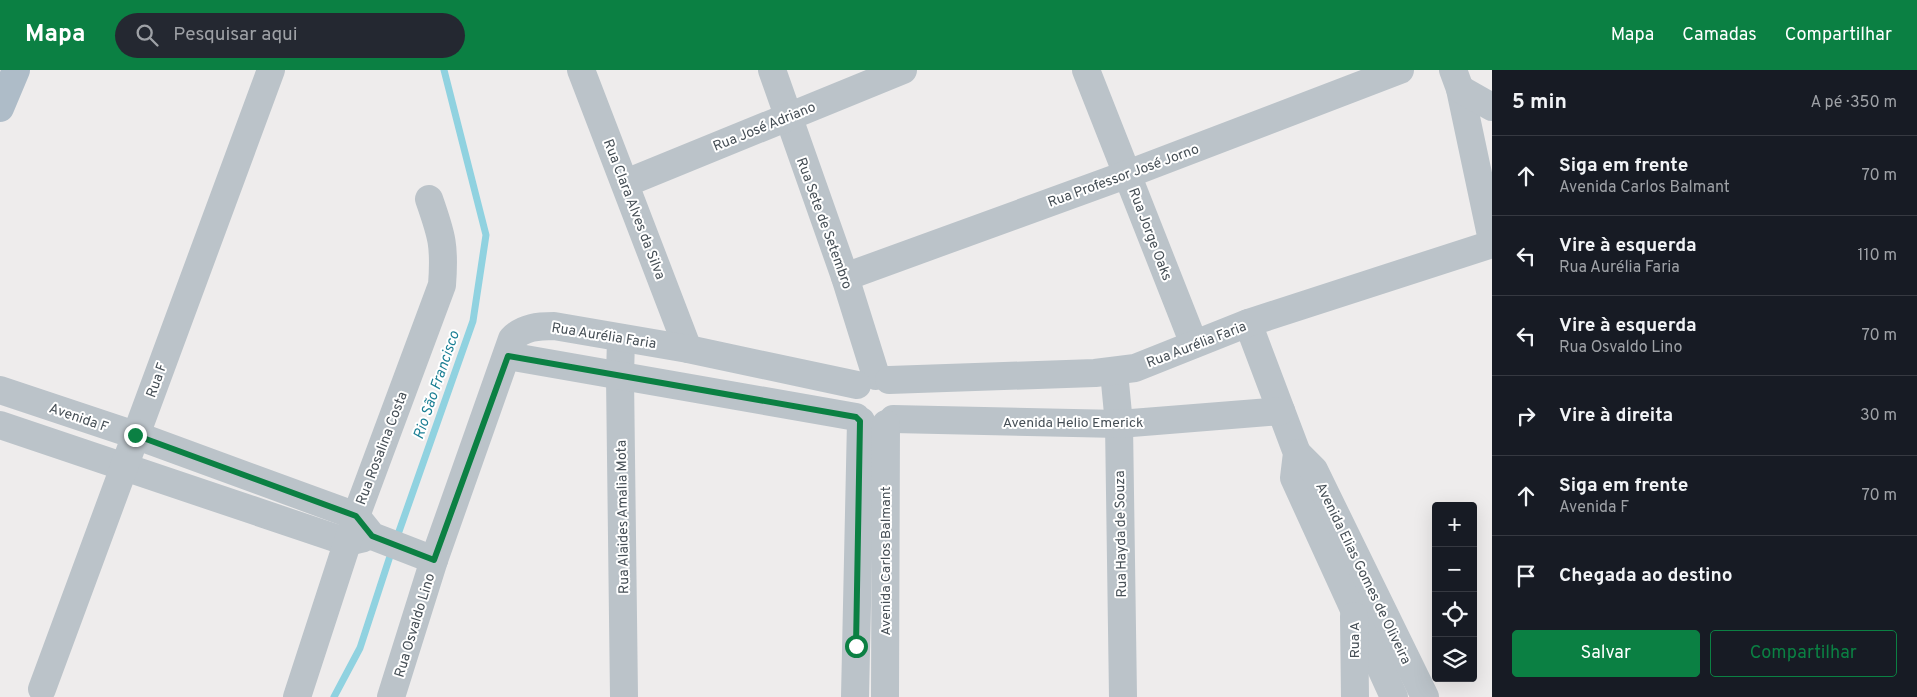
<!DOCTYPE html>
<html lang="pt">
<meta charset="utf-8">
<style>
:root{--surface:#171b24;--page:#242831;--text:#f1f3f6;--muted:#9ea1a6;--line:#363941;--accent:#0b8043}
body{margin:0;font-family:Overpass,sans-serif;background:var(--page);color:var(--text)}
.controls{position:absolute;right:15px;bottom:15px;display:grid;overflow:hidden;border-radius:5px;box-shadow:0 5px 20px #0002}
.controls button{width:45px;height:45px;display:grid;place-items:center;padding:0;border:0;border-bottom:1px solid var(--line);background:var(--surface);color:var(--text);font:25px sans-serif}
.stop{position:absolute;width:15px;height:15px;margin:-11px;border:4px solid #0b8043;border-radius:50%;background:#fff}
.stop.end{background:#0b8043;border-color:#fff;box-shadow:0 1px 5px #0008}
.list{margin:0;padding:0;list-style:none}
h2{display:flex;justify-content:space-between;align-items:center;height:65px;margin:0;padding:0 20px;font-size:21px}
h2 small{font-size:16px;font-weight:400;color:var(--muted)}
.list li{display:grid;grid-template-columns:32px 1fr auto;gap:15px;align-items:center;box-sizing:border-box;height:80px;padding:0 20px;border-top:1px solid var(--line)}
.list b{display:block;font-size:19px;white-space:nowrap}
.list p{margin:0;font-size:16px;white-space:nowrap;color:var(--muted)}
.list em{font-size:16px;font-style:normal;color:var(--muted)}
.actions{display:flex;gap:10px;padding:15px 20px}
.actions a{flex:1;padding:11px 0;border:1px solid var(--accent);border-radius:5px;text-align:center;font-size:18px;color:var(--accent)}
.actions .main{background:var(--accent);color:#fff}
.icon{flex:none;width:28px;height:28px;fill:none;stroke:currentColor;stroke-width:2;stroke-linecap:round;stroke-linejoin:round}
.map{position:relative;flex:none;width:1492px;height:627px;overflow:hidden}
header{display:flex;align-items:center;gap:30px;box-sizing:border-box;height:70px;padding:0 25px;background:var(--accent);color:#fff}
header strong{font-size:24px}
nav{display:flex;gap:28px;margin-inline-start:auto;font-size:18px}
.search{width:350px;height:45px;background:var(--page);display:flex;align-items:center;gap:12px;box-sizing:border-box;padding:0 18px;border-radius:28px;color:var(--muted);font-size:19px}
main{display:flex}
aside{flex:1;background:var(--surface)}
.map>svg:first-child{display:block}
.lines{fill:none;stroke-linecap:round;stroke-linejoin:round}
.stream{stroke:#90d2e0;stroke-width:7}
.minor{stroke:#bbc3c9;stroke-width:28}
.major{stroke:#aebcc8;stroke-width:28}
.route{stroke:#0b8043;stroke-width:6}
.labels{text-anchor:middle;stroke-width:4;stroke-linejoin:round;paint-order:stroke}
.street-label{font-size:14px;fill:#464f56;stroke:#fff}
.water-label{font-size:15px;font-style:italic;fill:#1c7f94;stroke:#fff}
</style>
<header>
<strong>Mapa</strong>
<div class="search"><svg class="icon" aria-label="search" viewBox="0 0 24 24"><circle cx="10" cy="10" r="6"/><path d="M15 15l6 6"/></svg>Pesquisar aqui</div>
<nav><a>Mapa</a><a>Camadas</a><a>Compartilhar</a></nav>
</header>
<main>
<div class="map">
<svg width="1492" height="627" viewBox="0 0 1492 627">
<rect width="100%" height="100%" fill="#eeecec"/>
<g class="lines">
<!-- stream -->
<g class="stream">
<polyline points="396,470 473,251 486,165 444,0"/>
<polyline points="334,627 360,578 392,480"/>
</g>
<!-- minor -->
<g class="minor">
<polyline points="581,0 688,279"/>
<polyline points="772,0 845,207 876,306"/>
<polyline points="1086,0 1194,274"/>
<polyline points="1453,0 1460,19 1492,170"/>
<polyline points="1460,19 1492,37"/>
<polyline points="626,113 903,0"/>
<polyline points="845,207 1128,104 1400,0"/>
<polyline points="1248,253 1297,383 1294,408 1394,627"/>
<polyline points="621,268 620,307 624,627"/>
<polyline points="508,286 856,347"/>
<polyline points="1114,302 1119,354 1123,627"/>
<polyline points="889,310 1095,303 1135,298 1248,253 1492,174"/>
<polyline points="0,320 135,365 356,446 372,466 434,490"/>
<polyline points="893,349 1119,354 1281,341"/>
<polyline points="0,355 347,472 364,468"/>
<polyline points="1297,383 1314,400 1425,627"/>
<polyline points="1354,546 1355,627"/>
<polyline points="42,619 271,0"/>
<path d="M 297,627 L 356,446 L 442,215 C 445,176 442,166 429,129"/>
<path d="M 391,627 L 434,490 L 512,269 C 523,257 539,256 554,256 L 688,279 L 857,315"/>
<polyline points="855,627 861,351"/>
<polyline points="885,627 886,354"/>
</g>
<!-- major -->
<polyline class="major" points="0,38 16,0"/>
</g>
<g class="lines">
<!-- route -->
<polyline class="route" points="135,365 356,446 372,466 434,490 508,286 856,347 860,351 856,576"/>
</g>
<g class="labels">
<!-- street labels -->
<g class="street-label">
<text transform="translate(764 56) rotate(-22)" y="5">Rua José Adriano</text>
<text transform="translate(1123 105) rotate(-20)" y="5">Rua Professor José Jorno</text>
<text transform="translate(635 139) rotate(69)" y="5">Rua Clara Alves da Silva</text>
<text transform="translate(825 153) rotate(70)" y="5">Rua Sete de Setembro</text>
<text transform="translate(1151 164) rotate(69)" y="5">Rua Jorge Oaks</text>
<text transform="translate(604 265) rotate(9)" y="5">Rua Aurélia Faria</text>
<text transform="translate(1196 274) rotate(-21)" y="5">Rua Aurélia Faria</text>
<text transform="translate(156 310) rotate(-70)" y="5">Rua F</text>
<text transform="translate(79 347) rotate(19)" y="5">Avenida F</text>
<text x="1073" y="357">Avenida Helio Emerick</text>
<text transform="translate(381 378) rotate(-69)" y="5">Rua Rosalina Costa</text>
<text transform="translate(622 447) rotate(-91)" y="5">Rua Alaides Amalia Mota</text>
<text transform="translate(1120 464) rotate(-91)" y="5">Rua Hayda de Souza</text>
<text transform="translate(885 491) rotate(-90)" y="5">Avenida Carlos Balmant</text>
<text transform="translate(1364 503) rotate(64)" y="5">Avenida Elias Gomes de Oliveira</text>
<text transform="translate(414 555) rotate(-73)" y="5">Rua Osvaldo Lino</text>
<text transform="translate(1354 570) rotate(-90)" y="5">Rua A</text>
</g>
<!-- water labels -->
<g class="water-label">
<text transform="translate(436 315) rotate(-71)" y="5">Rio São Francisco</text>
</g>
</g>
</svg>
<div class="controls">
<button>+</button>
<button>−</button>
<button><svg class="icon" aria-label="locate" viewBox="0 0 24 24"><circle cx="12" cy="12" r="6"/><path d="M12 2v4M12 18v4M2 12h4M18 12h4"/></svg></button>
<button><svg class="icon" aria-label="layers" viewBox="0 0 24 24"><path d="M12 4l9 5-9 5-9-5zM3 14l9 5 9-5"/></svg></button>
</div>
<div class="stop" style="left:856px;top:576px"></div>
<div class="stop end" style="left:135px;top:365px"></div>
</div>
<aside>
<h2>5 min<small>A pé · 350 m</small></h2>
<ul class="list">
<li><svg class="icon" aria-label="ahead" viewBox="0 0 24 24"><path d="M12 20V5M6 11l6-6 6 6"/></svg><div><b>Siga em frente</b><p>Avenida Carlos Balmant</p></div><em>70 m</em></li>
<li><svg class="icon" aria-label="left" viewBox="0 0 24 24"><path d="M17 20v-9H6M10 6l-5 5 5 5"/></svg><div><b>Vire à esquerda</b><p>Rua Aurélia Faria</p></div><em>110 m</em></li>
<li><svg class="icon" aria-label="left" viewBox="0 0 24 24"><path d="M17 20v-9H6M10 6l-5 5 5 5"/></svg><div><b>Vire à esquerda</b><p>Rua Osvaldo Lino</p></div><em>70 m</em></li>
<li><svg class="icon" aria-label="right" viewBox="0 0 24 24"><path d="M7 20v-9h11M14 6l5 5-5 5"/></svg><div><b>Vire à direita</b></div><em>30 m</em></li>
<li><svg class="icon" aria-label="ahead" viewBox="0 0 24 24"><path d="M12 20V5M6 11l6-6 6 6"/></svg><div><b>Siga em frente</b><p>Avenida F</p></div><em>70 m</em></li>
<li><svg class="icon" aria-label="arrive" viewBox="0 0 24 24"><path d="M6 21V4h12l-3 4 3 4H6"/></svg><div><b>Chegada ao destino</b></div></li>
</ul>
<div class="actions"><a class="main">Salvar</a><a>Compartilhar</a></div>
</aside>
</main>
